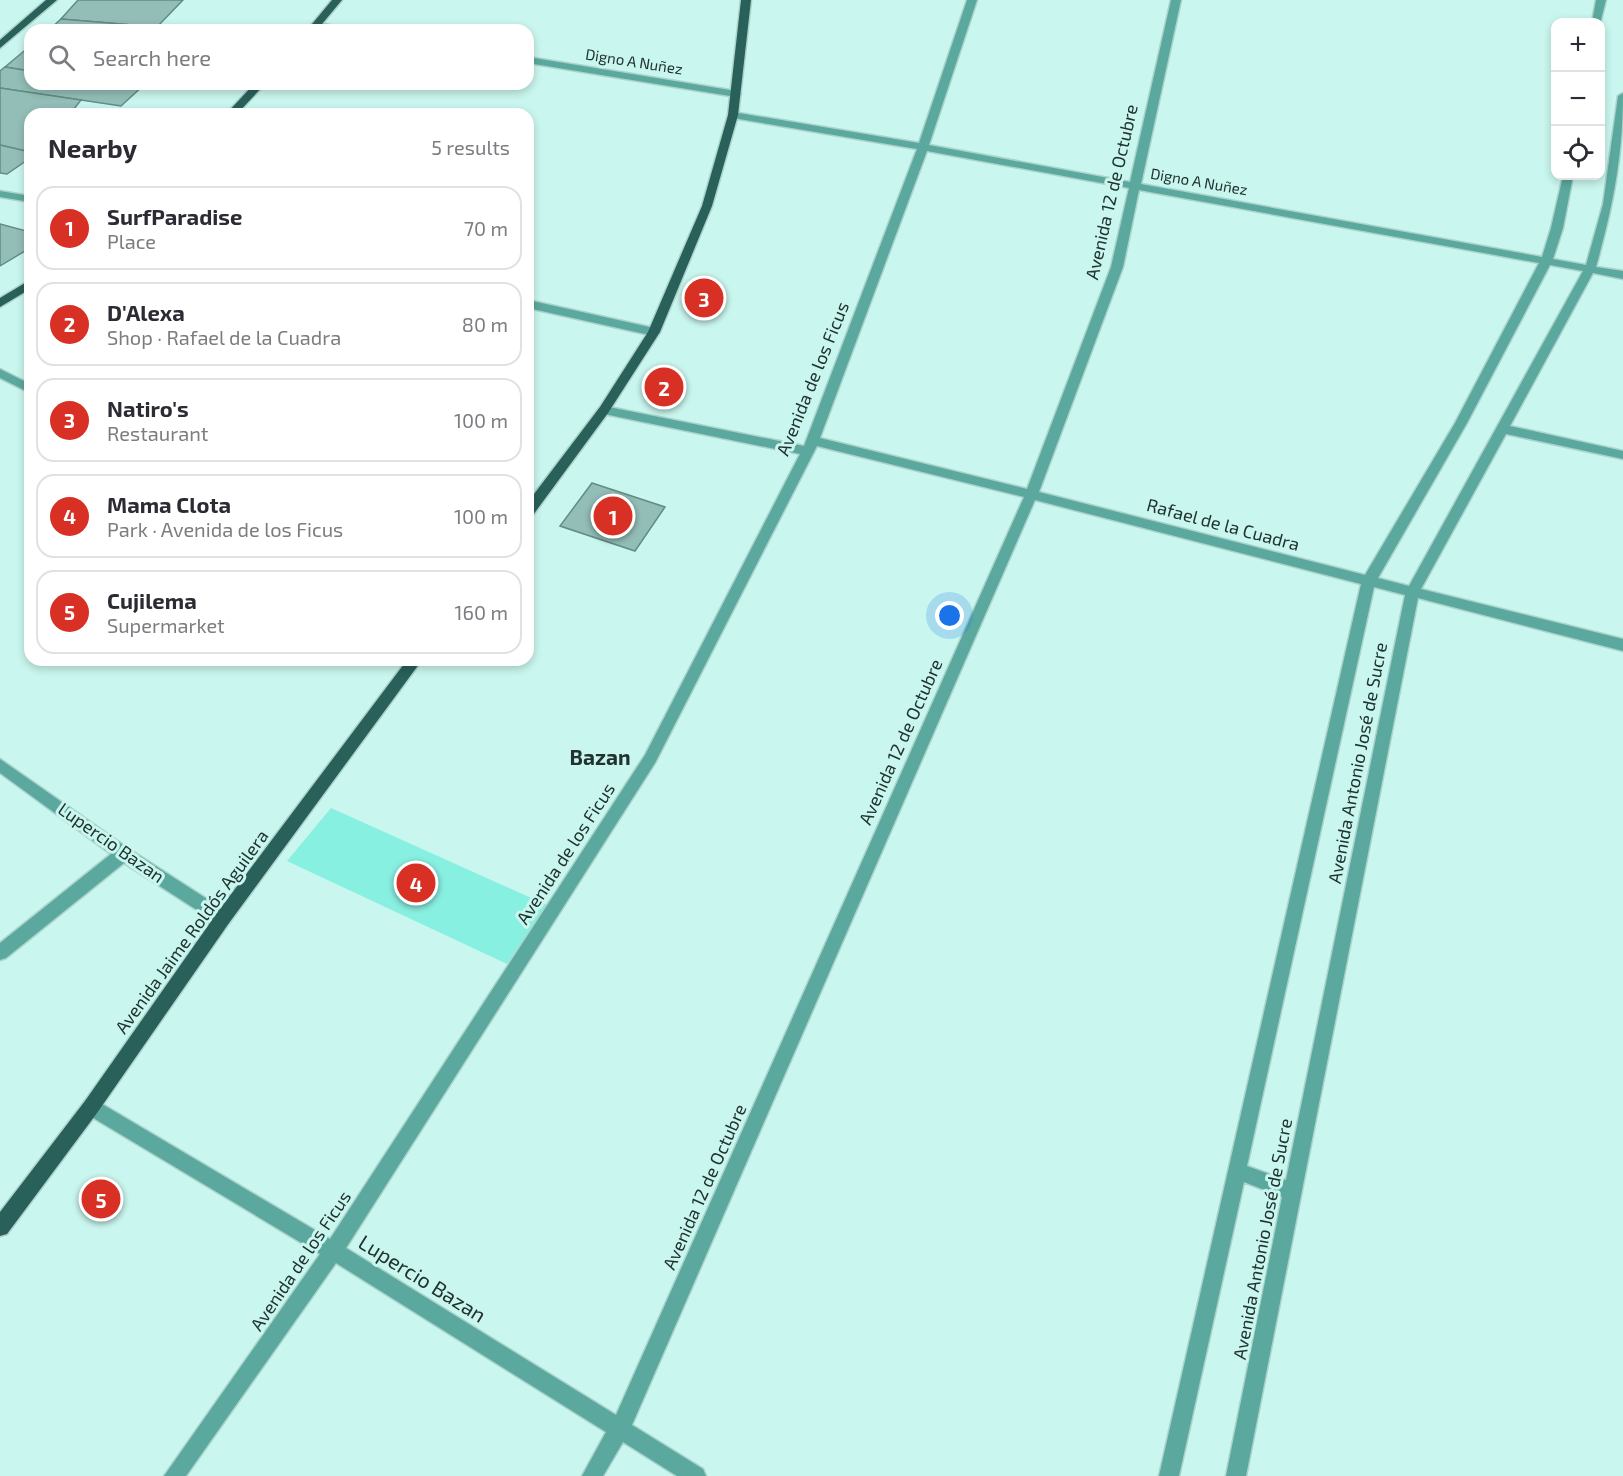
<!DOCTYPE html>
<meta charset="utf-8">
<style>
:root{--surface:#fff;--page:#f7f7f7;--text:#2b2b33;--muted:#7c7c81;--line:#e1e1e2;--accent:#d93025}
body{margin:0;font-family:"Exo 2",sans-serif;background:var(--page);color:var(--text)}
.controls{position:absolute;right:18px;top:18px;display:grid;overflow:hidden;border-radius:12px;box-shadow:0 3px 9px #0003}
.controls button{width:54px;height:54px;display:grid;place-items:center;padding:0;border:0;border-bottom:2px solid var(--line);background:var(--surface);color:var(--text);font:30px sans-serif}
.you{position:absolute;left:950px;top:616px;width:21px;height:21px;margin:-15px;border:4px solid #fff;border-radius:50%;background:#1a73e8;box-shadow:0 0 0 9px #1a73e833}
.badge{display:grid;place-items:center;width:39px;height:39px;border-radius:50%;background:var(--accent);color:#fff;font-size:20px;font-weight:700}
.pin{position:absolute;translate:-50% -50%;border:3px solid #fff;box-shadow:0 2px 6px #0006}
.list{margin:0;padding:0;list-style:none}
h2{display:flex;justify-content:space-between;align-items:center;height:78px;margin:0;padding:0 24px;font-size:26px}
h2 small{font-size:20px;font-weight:400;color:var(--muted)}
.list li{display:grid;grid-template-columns:39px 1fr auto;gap:18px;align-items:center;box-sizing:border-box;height:84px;margin:0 12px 12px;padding:0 12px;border:2px solid var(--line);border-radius:18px}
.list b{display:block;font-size:22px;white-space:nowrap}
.list p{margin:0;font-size:20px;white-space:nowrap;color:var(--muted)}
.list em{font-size:20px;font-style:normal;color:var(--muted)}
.icon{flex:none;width:33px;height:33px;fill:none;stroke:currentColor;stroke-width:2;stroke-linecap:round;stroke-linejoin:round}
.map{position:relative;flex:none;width:1623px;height:1476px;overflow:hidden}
.search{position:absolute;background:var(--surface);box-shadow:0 3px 9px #0003;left:24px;top:24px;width:510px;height:66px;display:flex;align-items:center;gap:15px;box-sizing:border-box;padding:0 21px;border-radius:18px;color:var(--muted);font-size:22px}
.panel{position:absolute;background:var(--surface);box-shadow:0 3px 9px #0003;left:24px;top:108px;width:510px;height:558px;border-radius:18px}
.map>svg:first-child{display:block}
.green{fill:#88f0e1}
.building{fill:#92beb7;stroke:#628c85;stroke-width:1.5}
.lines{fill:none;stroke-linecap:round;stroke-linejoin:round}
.minor-casing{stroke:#abd3cc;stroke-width:3}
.major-casing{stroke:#abd3cc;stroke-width:3}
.minor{fill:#5ba99e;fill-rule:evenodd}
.major{fill:#296059;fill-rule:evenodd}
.labels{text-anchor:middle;stroke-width:6;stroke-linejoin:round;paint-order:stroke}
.far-street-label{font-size:15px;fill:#213330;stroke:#c9f6ee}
.street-label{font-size:18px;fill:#213330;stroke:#c9f6ee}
.quarter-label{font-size:21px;font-weight:bold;fill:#213330;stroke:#c9f6ee}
.near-street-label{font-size:21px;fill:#213330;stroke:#c9f6ee}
</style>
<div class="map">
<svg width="1623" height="1476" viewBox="0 0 1623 1476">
<rect width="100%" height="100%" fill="#c9f6ee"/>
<!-- green -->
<polygon class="green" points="331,808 547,905 507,964 287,861"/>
<!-- building -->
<g class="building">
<polygon points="78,0 183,0 157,27 61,19"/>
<polygon points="61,19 157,27 154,30 49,30"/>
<polygon points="30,46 30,71 5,67"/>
<polygon points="5,67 30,71 30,84 145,84 121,106 0,88 0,71"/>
<polygon points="0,88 81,100 70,114 30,114 30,152 0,145"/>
<polygon points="0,145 30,152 30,158 7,174 0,173"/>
<polygon points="0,224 30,232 30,248 0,266"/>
<polygon points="592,483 665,507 635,551 560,526"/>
</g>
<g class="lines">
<defs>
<g id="minor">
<path d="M 967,0 L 977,0 L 929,145 L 1130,182 L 1171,0 L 1181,0 L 1141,184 L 1542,257 L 1551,228 L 1563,176 L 1573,176 L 1563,228 L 1553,259 L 1586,265 L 1603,204 L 1618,96 L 1623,93 C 1623,156 1613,206 1596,267 L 1623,271 L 1623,279 L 1593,273 L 1510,426 L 1623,451 L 1623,459 L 1506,434 L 1421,589 L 1623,639 L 1623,651 L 1418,598 L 1246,1476 L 1226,1476 L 1282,1197 L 1244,1182 L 1179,1476 L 1159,1476 L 1361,584 L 1035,500 L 632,1425 L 703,1469 L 706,1476 L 677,1476 L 623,1442 L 603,1476 L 582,1476 L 606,1432 L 336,1263 L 186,1476 L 164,1476 L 320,1254 L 85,1113 L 82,1107 L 85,1101 L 91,1098 L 97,1101 L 330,1239 L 645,755 L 800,454 L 604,414 L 598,410 L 604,406 L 804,446 L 917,149 L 733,118 L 728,115 L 733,112 L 919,143 ZM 927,151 L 1129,188 L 1111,267 L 1027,489 L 820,438 ZM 1139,190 L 1539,263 L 1455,423 L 1365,575 L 1039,492 L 1123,267 ZM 1550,265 L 1583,271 L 1409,586 L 1378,578 L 1467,423 ZM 817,446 L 1024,497 L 616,1415 L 346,1248 L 655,763 ZM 1374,587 L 1405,595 L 1286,1180 L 1247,1166 Z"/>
<polygon points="1596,0 1606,0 1600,24 1592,22"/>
<polygon points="316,22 351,30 313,27 311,25"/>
<polygon points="528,57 736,91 741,94 736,97 528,63"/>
<polygon points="0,191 30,196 30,202 0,197"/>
<polygon points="528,300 654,328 660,332 654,336 528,308"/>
<polygon points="0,369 30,384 30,393 0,378"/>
<polygon points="0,759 129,849 229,913 231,918 229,923 223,925 217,923 124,863 6,958 0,960 0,943 111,854 0,773"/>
</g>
<g id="major">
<polygon points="46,0 57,0 0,48 0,40"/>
<polygon points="332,0 342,0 317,30 307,30"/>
<polygon points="741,0 751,0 738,115 712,206 660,332 608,413 533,515 528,517 528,502 600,407 648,332 702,206 728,115"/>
<polygon points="254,84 265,84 237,114 226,114"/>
<polygon points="30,280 30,289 0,307 0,298"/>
<polygon points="407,660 422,660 229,923 97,1113 7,1234 0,1236 0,1212 85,1101 217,913"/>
</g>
</defs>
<!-- minor casing -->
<use href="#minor" class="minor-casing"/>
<!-- major casing -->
<use href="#major" class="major-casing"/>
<!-- minor -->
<use href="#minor" class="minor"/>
<!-- major -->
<use href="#major" class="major"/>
</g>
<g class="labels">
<!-- far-street labels -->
<g class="far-street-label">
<text transform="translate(634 62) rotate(9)" y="5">Digno A Nuñez</text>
<text transform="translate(1199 182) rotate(10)" y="5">Digno A Nuñez</text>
</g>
<!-- street labels -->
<g class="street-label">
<text transform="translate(1112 192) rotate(-77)" y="6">Avenida 12 de Octubre</text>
<text transform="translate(813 379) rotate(-68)" y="6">Avenida de los Ficus</text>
<text transform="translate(1223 525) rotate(15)" y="6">Rafael de la Cuadra</text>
<text transform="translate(901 742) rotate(-66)" y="6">Avenida 12 de Octubre</text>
<text transform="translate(1358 763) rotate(-79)" y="6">Avenida Antonio José de Sucre</text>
<text transform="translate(111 843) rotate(35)" y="6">Lupercio Bazan</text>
<text transform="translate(566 854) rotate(-57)" y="6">Avenida de los Ficus</text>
<text transform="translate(192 932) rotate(-54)" y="6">Avenida Jaime Roldós Aguilera</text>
<text transform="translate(705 1187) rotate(-66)" y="6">Avenida 12 de Octubre</text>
<text transform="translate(1263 1239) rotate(-79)" y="6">Avenida Antonio José de Sucre</text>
<text transform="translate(301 1261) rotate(-56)" y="6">Avenida de los Ficus</text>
</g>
<!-- quarter labels -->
<g class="quarter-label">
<text x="600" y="765">Bazan</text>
</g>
<!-- near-street labels -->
<g class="near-street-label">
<text transform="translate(422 1279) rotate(32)" y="7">Lupercio Bazan</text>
</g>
</g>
</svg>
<div class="controls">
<button>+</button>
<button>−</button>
<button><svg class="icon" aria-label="locate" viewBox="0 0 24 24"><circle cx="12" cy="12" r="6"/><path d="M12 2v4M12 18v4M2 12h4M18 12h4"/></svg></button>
</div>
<div class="you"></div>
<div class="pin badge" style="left:613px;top:516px">1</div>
<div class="pin badge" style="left:664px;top:387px">2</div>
<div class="pin badge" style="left:704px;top:298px">3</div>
<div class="pin badge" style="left:416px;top:883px">4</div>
<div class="pin badge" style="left:101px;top:1199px">5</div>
<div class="search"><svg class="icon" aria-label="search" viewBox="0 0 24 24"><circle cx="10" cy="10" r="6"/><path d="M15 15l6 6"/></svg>Search here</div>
<section class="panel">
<h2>Nearby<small>5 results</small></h2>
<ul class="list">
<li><span class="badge">1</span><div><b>SurfParadise</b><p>Place</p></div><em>70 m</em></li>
<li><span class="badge">2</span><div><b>D'Alexa</b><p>Shop · Rafael de la Cuadra</p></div><em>80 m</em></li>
<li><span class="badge">3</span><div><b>Natiro's</b><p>Restaurant</p></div><em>100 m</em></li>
<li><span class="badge">4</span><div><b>Mama Clota</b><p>Park · Avenida de los Ficus</p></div><em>100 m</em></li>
<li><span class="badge">5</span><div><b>Cujilema</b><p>Supermarket</p></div><em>160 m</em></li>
</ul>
</section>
</div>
